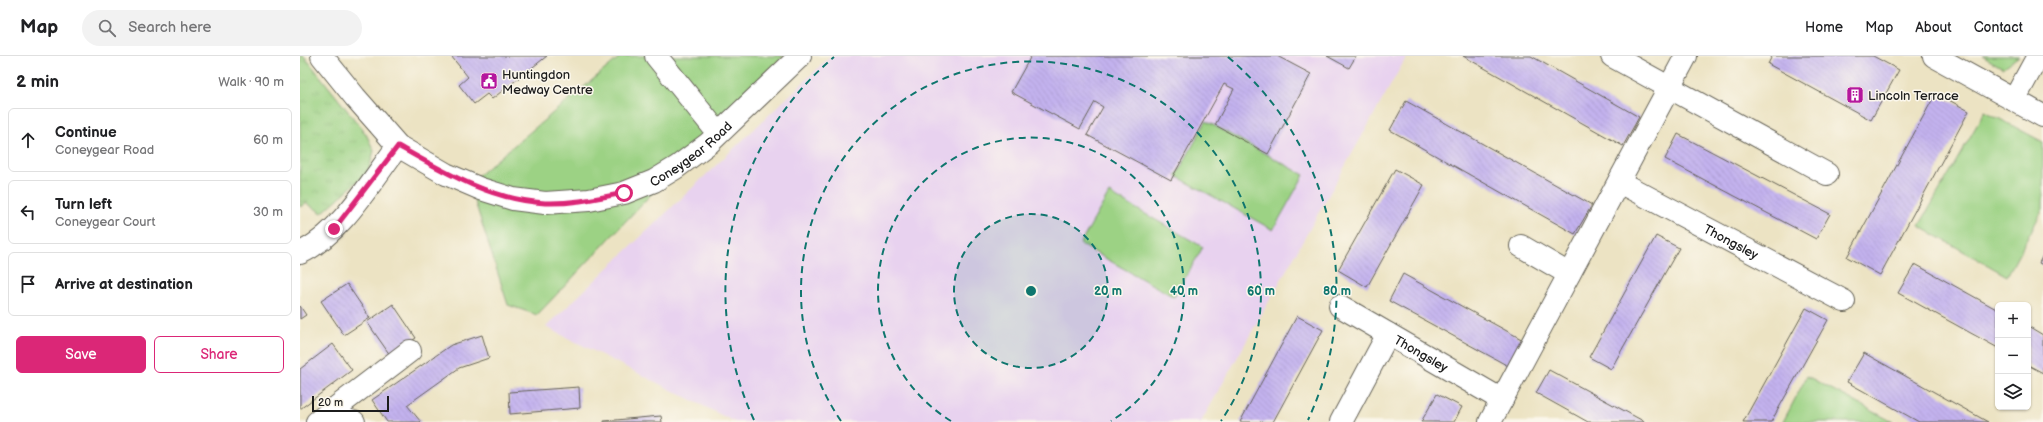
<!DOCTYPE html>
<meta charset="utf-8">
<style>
:root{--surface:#fff;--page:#f2f2f2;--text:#202124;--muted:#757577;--line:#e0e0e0;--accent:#db2777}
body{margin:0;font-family:"Balsamiq Sans",sans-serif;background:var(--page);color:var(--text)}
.controls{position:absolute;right:12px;bottom:12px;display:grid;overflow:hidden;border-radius:6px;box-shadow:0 1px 3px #0004}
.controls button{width:36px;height:36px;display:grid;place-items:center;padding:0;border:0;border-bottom:1px solid var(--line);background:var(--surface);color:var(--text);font:20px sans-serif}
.scale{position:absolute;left:12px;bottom:10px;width:77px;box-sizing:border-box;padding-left:4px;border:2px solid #1c1c1c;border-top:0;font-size:11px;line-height:14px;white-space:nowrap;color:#1c1c1c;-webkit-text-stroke:3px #fbf7ec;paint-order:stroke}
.stop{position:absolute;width:12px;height:12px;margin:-9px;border:3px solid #db2777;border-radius:50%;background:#fff}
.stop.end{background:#db2777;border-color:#fff;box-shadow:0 1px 4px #0008}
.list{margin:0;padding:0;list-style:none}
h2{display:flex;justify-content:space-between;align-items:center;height:52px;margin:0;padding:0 16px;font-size:17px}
h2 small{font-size:13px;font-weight:400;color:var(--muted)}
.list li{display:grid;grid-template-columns:26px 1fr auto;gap:12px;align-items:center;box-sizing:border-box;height:64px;margin:0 8px 8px;padding:0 8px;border:1px solid var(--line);border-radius:6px}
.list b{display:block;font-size:15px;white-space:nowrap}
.list p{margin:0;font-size:13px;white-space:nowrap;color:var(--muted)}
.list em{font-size:13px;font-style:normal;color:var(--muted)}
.actions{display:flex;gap:8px;padding:12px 16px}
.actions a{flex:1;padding:9px 0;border:1px solid var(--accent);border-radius:6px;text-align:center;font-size:14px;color:var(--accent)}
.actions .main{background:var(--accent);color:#fff}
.icon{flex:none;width:22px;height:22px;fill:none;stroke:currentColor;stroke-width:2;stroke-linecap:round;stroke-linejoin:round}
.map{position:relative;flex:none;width:1743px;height:366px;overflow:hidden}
header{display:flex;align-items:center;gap:24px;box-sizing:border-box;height:56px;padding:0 20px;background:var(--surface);border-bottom:1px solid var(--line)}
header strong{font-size:19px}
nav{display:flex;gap:22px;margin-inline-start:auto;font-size:14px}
.search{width:280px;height:36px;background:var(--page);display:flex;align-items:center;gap:10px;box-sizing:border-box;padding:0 14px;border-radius:22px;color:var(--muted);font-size:15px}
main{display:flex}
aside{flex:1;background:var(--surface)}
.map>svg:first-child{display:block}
.built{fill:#e8d2ef}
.grass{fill:#9cd284;stroke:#5c7750}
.park{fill:url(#park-tufts);stroke:#5c7750}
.building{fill:url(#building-back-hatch)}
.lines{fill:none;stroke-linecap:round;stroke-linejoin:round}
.minor-casing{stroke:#656256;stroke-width:24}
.minor{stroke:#fff;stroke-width:22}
.route{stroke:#db2777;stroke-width:5}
.ring{fill:none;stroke:#0f766e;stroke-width:2;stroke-dasharray:7 5}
.labels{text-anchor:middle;stroke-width:3;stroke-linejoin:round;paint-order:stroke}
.poi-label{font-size:13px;fill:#1c1c1c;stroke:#fbf7ec;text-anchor:start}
.street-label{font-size:13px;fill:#1c1c1c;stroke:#fbf7ec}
.centre{fill:#0f766e;stroke:#fbf7ec;stroke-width:2}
.ring-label{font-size:12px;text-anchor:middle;font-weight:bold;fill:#0f766e;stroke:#fbf7ec;stroke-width:3;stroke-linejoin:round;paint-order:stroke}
</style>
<header>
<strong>Map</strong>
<div class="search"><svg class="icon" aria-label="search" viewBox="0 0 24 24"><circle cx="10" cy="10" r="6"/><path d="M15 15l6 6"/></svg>Search here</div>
<nav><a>Home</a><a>Map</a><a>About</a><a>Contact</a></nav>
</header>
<main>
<aside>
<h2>2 min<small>Walk · 90 m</small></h2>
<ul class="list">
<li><svg class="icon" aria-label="ahead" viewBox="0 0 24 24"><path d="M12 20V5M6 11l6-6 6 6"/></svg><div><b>Continue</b><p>Coneygear Road</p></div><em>60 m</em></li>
<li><svg class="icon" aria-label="left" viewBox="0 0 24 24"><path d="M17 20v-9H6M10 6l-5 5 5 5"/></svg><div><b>Turn left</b><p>Coneygear Court</p></div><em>30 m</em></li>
<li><svg class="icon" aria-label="arrive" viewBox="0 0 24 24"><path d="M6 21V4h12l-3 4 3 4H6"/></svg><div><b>Arrive at destination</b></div></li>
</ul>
<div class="actions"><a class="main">Save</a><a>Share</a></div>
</aside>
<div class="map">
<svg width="1743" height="366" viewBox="0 0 1743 366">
<defs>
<pattern id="park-tufts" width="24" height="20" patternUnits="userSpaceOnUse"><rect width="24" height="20" fill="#9cd284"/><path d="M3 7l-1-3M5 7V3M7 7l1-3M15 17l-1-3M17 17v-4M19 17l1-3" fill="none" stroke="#86b471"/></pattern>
<pattern id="building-back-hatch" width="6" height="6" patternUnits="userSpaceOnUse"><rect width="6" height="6" fill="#c3b2ee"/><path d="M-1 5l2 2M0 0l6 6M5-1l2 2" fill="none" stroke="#a798cc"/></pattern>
</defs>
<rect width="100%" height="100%" fill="#fbf7ec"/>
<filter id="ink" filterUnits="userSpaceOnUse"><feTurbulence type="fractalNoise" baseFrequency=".025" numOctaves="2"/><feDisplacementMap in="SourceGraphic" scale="8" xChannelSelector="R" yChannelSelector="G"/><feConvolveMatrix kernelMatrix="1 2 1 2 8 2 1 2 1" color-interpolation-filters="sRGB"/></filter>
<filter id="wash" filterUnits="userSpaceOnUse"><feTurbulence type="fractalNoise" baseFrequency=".012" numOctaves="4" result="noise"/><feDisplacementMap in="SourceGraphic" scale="16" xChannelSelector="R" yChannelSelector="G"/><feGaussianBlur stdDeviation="0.9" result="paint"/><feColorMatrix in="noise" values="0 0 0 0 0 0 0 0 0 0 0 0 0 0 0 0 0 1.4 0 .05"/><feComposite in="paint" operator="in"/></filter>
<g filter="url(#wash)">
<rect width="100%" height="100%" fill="#ece3c3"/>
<!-- built -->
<polygon class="built" points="531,0 1107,0 901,366 435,366 246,271"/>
<!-- grass -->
<g class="grass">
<path d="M 321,0 L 484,0 C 399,84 320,173 237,259 L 208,249 L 169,127 Z"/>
<polygon points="1682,0 1719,0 1703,12"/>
<polygon points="1685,55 1743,86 1743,153 1707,220 1619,170"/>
<polygon points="906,65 1004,119 973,174 876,120"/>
<polygon points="809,137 903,191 874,241 780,188"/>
<polygon points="1507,320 1593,366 1483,366"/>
</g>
<!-- park -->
<polygon class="park" points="0,0 4,0 66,78 74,95 68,116 22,157 6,147 0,151"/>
<g id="blocks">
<!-- building -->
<g class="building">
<polygon points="151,0 247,0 192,43 187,38 174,48 159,29 168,21"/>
<polygon points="731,0 977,0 1011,18 968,98 915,69 934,33 924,28 871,124 787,79 803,51 795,46 780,73 711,36"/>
<polygon points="1027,0 1056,0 1049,12"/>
<polygon points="1163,0 1231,0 1339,61 1323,90"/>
<polygon points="1472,0 1573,0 1599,14 1571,64 1468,8"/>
<polygon points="1636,37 1669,55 1580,219 1547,201"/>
<polygon points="1106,45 1292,149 1275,178 1090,74"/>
<polygon points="1378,78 1530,158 1516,183 1365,103"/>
<polygon points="1095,113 1124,129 1067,231 1038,214"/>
<polygon points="1356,180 1379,192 1311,313 1289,301"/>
<polygon points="1743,199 1743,209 1739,207"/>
<polygon points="1615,208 1698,254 1698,292 1598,237"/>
<polygon points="1103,218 1225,285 1210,311 1089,245"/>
<polygon points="47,228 70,262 44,279 21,245"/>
<polygon points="93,248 116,282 90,299 67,266"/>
<polygon points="0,250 6,259 0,263"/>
<polygon points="1506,252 1528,264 1471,366 1443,366"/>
<polygon points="997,260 1023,274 973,366 940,366"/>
<polygon points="1728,270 1743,279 1743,317 1728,309"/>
<polygon points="182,279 189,302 159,312 107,349 121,366 87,366 72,344 151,289"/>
<polygon points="33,288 52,314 0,353 0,313"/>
<polygon points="1564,297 1688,366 1619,366 1547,326"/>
<polygon points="1249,314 1345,366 1288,366 1236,337"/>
<polygon points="279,331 280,352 210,358 209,336"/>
<polygon points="1137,338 1162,351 1154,366 1121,366"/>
<polygon points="361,360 362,366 304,366 304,365"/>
</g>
</g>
</g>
<g filter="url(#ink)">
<use href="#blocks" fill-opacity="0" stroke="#656256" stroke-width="1"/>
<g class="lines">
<defs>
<g id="minor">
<path id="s1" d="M 22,0 L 55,41 L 98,90 L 146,118 L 181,133 L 213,143 L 245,147 L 289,144 L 324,137 L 354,125 L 377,111 L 409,87 L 500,0"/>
<polyline points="356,0 418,77"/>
<polyline points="1312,0 1527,118"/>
<polyline points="1634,0 1743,60"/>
<polyline points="1714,44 1738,0"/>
<path id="s2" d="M 1319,126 L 1544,245"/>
<polyline points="1221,190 1269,218"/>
<path d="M 0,197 C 40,179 71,125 98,90"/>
<path id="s3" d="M 1040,250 L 1202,344"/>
<polyline points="27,359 54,366"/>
<polyline points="17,366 110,295"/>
<polyline points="1041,366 1088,278"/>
<polyline points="1190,366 1386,0"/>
</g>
</defs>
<!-- minor casing -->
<use href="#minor" class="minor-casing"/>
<!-- minor -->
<use href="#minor" class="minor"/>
</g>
</g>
<g class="lines" filter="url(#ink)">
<!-- route -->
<path class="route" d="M 34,173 L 98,90 C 144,116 191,144 245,147 C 272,148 298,142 324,137"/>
</g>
<!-- distance rings -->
<circle cx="731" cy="235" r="77" fill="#0f766e" fill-opacity=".12"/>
<g class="ring">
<circle cx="731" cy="235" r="77"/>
<path d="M651 365A153 153 0 1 1 811 365"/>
<path d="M541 365A230 230 0 1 1 921 365"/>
<path d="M454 364A306 306 0 0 1 534 1M928 1A306 306 0 0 1 1008 364"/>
</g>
<!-- icons -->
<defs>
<symbol id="civic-square" viewBox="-11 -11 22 22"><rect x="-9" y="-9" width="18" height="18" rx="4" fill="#b5179e" stroke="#fbf7ec"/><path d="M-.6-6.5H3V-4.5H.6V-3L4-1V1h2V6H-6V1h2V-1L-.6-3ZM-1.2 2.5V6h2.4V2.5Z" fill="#fff"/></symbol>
<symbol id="building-square" viewBox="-11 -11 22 22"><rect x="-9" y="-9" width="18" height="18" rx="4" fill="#b5179e" stroke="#fbf7ec"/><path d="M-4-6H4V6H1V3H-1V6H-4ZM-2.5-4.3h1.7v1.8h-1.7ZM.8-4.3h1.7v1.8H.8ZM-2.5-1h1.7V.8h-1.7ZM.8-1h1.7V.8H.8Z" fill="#fff"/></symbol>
</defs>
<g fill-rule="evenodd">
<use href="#civic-square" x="179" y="15" width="20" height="20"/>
<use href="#building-square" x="1545" y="29" width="20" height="20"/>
</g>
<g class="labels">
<!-- poi labels -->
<g class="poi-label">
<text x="202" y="23">Huntingdon<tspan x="202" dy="15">Medway Centre</tspan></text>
<text x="1568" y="44">Lincoln Terrace</text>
</g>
<!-- street labels -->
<g class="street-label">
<text dy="5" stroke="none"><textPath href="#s1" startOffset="435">Coneygear Road</textPath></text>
<text dy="5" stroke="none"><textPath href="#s2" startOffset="127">Thongsley</textPath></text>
<text dy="5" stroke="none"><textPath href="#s3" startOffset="94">Thongsley</textPath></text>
</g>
</g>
<circle cx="731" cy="235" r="6" class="centre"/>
<g class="ring-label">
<text x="808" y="239">20 m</text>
<text x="884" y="239">40 m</text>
<text x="961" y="239">60 m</text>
<text x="1037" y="239">80 m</text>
</g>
</svg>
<div class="controls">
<button>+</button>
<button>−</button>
<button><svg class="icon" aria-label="layers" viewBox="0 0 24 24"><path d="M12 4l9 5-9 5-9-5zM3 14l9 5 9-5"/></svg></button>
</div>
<div class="scale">20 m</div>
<div class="stop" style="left:324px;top:137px"></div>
<div class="stop end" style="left:34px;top:173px"></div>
</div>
</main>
